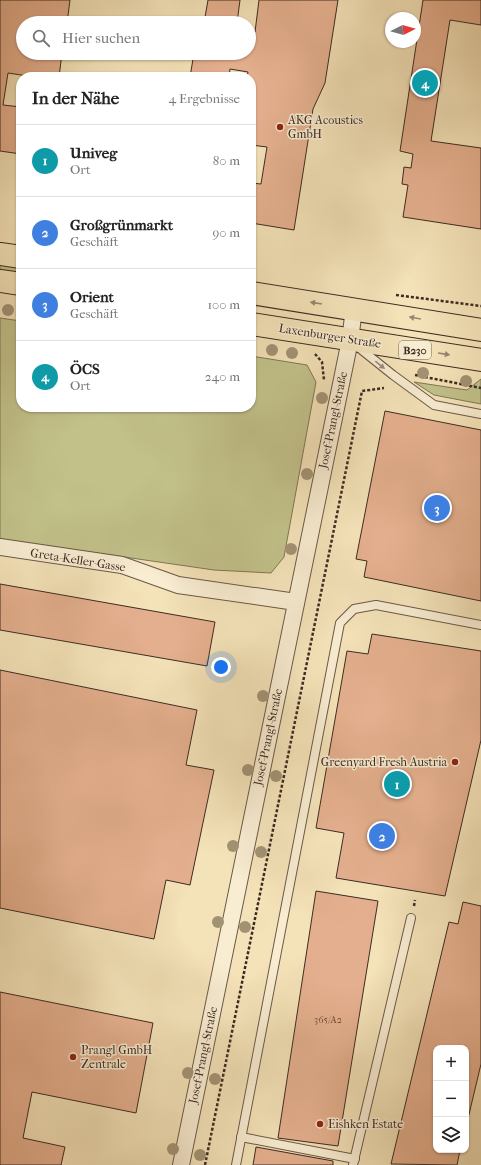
<!DOCTYPE html>
<html lang="de">
<meta charset="utf-8">
<style>
:root{--surface:#fff;--page:#f6f6f6;--text:#222;--muted:#767676;--line:#e0e0e0;--accent:#8f2418}
body{margin:0;font-family:"IM FELL French Canon",serif;background:var(--page);color:var(--text)}
.controls{position:absolute;right:12px;bottom:12px;display:grid;overflow:hidden;border-radius:8px;box-shadow:0 1px 3px #0004}
.controls button{width:36px;height:36px;display:grid;place-items:center;padding:0;border:0;border-bottom:1px solid var(--line);background:var(--surface);color:var(--text);font:20px sans-serif}
.compass{position:absolute;left:385px;top:12px;width:36px;height:36px;border-radius:50%;background:var(--surface);box-shadow:0 1px 3px #0004;rotate:84deg}
.you{position:absolute;left:221px;top:667px;width:14px;height:14px;margin:-10px;border:3px solid #fff;border-radius:50%;background:#1a73e8;box-shadow:0 0 0 6px #1a73e833}
.badge{display:grid;place-items:center;width:26px;height:26px;border-radius:50%;background:var(--accent);color:#fff;font-size:13px;font-weight:700}
.pin{position:absolute;translate:-50% -50%;border:2px solid #fff;box-shadow:0 1px 4px #0006}
.list{margin:0;padding:0;list-style:none}
h2{display:flex;justify-content:space-between;align-items:center;height:52px;margin:0;padding:0 16px;font-size:17px}
h2 small{font-size:13px;font-weight:400;color:var(--muted)}
.list li{display:grid;grid-template-columns:26px 1fr auto;gap:12px;align-items:center;box-sizing:border-box;height:72px;padding:0 16px;border-top:1px solid var(--line)}
.list b{display:block;font-size:15px;white-space:nowrap}
.list p{margin:0;font-size:13px;white-space:nowrap;color:var(--muted)}
.list em{font-size:13px;font-style:normal;color:var(--muted)}
.icon{flex:none;width:22px;height:22px;fill:none;stroke:currentColor;stroke-width:2;stroke-linecap:round;stroke-linejoin:round}
.map{position:relative;flex:none;width:481px;height:1165px;overflow:hidden}
.search{position:absolute;background:var(--surface);box-shadow:0 1px 3px #0004;left:16px;top:16px;width:240px;height:44px;display:flex;align-items:center;gap:10px;box-sizing:border-box;padding:0 14px;border-radius:22px;color:var(--muted);font-size:15px}
.panel{position:absolute;background:var(--surface);box-shadow:0 1px 3px #0004;left:16px;top:72px;width:240px;height:340px;border-radius:16px}
.map>svg:first-child{display:block}
.green{fill:#c2c18a;stroke:#807656}
.building{fill:#e4af8e;stroke:#3d2b23}
.lines{fill:none;stroke-linecap:round;stroke-linejoin:round}
.service-casing{stroke:#6b5948;stroke-width:10}
.minor-casing{stroke:#6b5948;stroke-width:18}
.primary-casing{stroke:#3d2b23;stroke-width:24}
.path{stroke:#3d2b23;stroke-width:2.5;stroke-dasharray:3 2;stroke-linecap:butt}
.service{stroke:#f8ecd1;stroke-width:8}
.minor{stroke:#f8ecd1;stroke-width:16}
.primary{stroke:#f4e2b8;stroke-width:22}
.tree{fill:#a29274}
.oneway{fill:#98866e}
.oneway2{fill:#9a8c7a}
.poi-dot{fill:#8f2418;stroke:#f8ecd1;stroke-width:1.5}
.labels{text-anchor:middle;stroke-width:3;stroke-linejoin:round;paint-order:stroke}
.number-label{font-size:10px;fill:#674c3e}
.shield{fill:#f8ecd1;stroke:#756557;stroke-width:1}
.shield-label{font-size:11px;font-weight:bold;fill:#3d2b23}
.poi-label{font-size:12px;fill:#3d2b23;stroke:#f8ecd1;text-anchor:start}
.street-label{font-size:12px;fill:#3d2b23;stroke:#f8ecd1}
</style>
<div class="map">
<svg width="481" height="1165" viewBox="0 0 481 1165">
<rect width="100%" height="100%" fill="#f4e2b8"/>
<filter id="stains"><feTurbulence type="fractalNoise" baseFrequency=".005" numOctaves="4"/><feColorMatrix values="0 0 0 0 .2 0 0 0 0 .09 0 0 0 0 .02 0 0 0 .5 -.17"/></filter>
<radialGradient id="worn" r=".72"><stop offset=".6" stop-color="#630" stop-opacity="0"/><stop offset="1" stop-color="#630" stop-opacity=".3"/></radialGradient>
<!-- green -->
<g class="green">
<polygon points="0,263 21,266 21,277 0,274"/>
<polygon points="0,318 21,321 21,407 251,407 251,356 307,365 316,382 284,557 271,573 214,570 0,539"/>
<polygon points="481,379 481,404 434,395 414,382 467,390"/>
</g>
<!-- building -->
<g class="building">
<polygon points="0,0 70,0 67,23 23,23 23,53 62,53 59,77 34,77 8,73 3,105 21,107 21,154 0,151"/>
<polygon points="208,0 240,0 237,23 204,23"/>
<polygon points="259,0 338,0 325,83 313,109 294,230 251,223 251,183 261,184 267,147 251,145 251,77 247,77 248,72 230,69 229,77 190,77 194,53 249,53 249,32 255,32"/>
<polygon points="423,0 481,0 481,25 450,20 431,141 481,148 481,229 403,217 408,185 402,184 404,167 411,168 413,154 400,151"/>
<polygon points="385,411 481,430 481,601 364,577 367,561 356,559"/>
<polygon points="0,584 215,622 207,666 0,630"/>
<polygon points="372,634 481,651 481,740 445,896 336,878 344,833 316,828 347,651 368,654"/>
<polygon points="0,670 197,710 186,765 214,770 190,885 166,880 154,939 0,908"/>
<polygon points="316,891 378,901 338,1146 278,1138"/>
<polygon points="463,902 481,906 481,1064 466,1127 466,1048 436,1048 436,1150 460,1150 457,1165 391,1164 449,922 458,924"/>
<polygon points="0,992 153,1023 136,1113 32,1092 23,1138 65,1147 61,1165 0,1165"/>
<polygon points="256,1147 333,1161 333,1165 253,1165"/>
</g>
<g class="lines">
<defs>
<g id="service">
<polyline points="358,347 393,375 434,405 481,414"/>
<polyline points="241,1137 355,1159"/>
<polyline points="236,1165 340,623 354,609 376,605 481,625"/>
<polyline points="353,1165 411,918"/>
</g>
<g id="minor">
<polyline points="0,547 122,565 178,585 296,602"/>
<polyline points="181,1165 350,340 354,309"/>
</g>
<g id="primary">
<polyline points="0,254 21,257"/>
<polyline points="0,281 21,284"/>
<polyline points="251,293 481,330"/>
<polyline points="251,324 481,360"/>
</g>
</defs>
<!-- service casing -->
<use href="#service" class="service-casing"/>
<!-- minor casing -->
<use href="#minor" class="minor-casing"/>
<!-- primary casing -->
<use href="#primary" class="primary-casing"/>
<!-- path -->
<g class="path">
<polyline points="396,295 481,306"/>
<polyline points="315,354 322,362 324,380"/>
<polyline points="415,375 481,388"/>
<polyline points="414,906 415,900"/>
<polyline points="205,1165 362,391 384,388"/>
</g>
<!-- service -->
<use href="#service" class="service"/>
<!-- minor -->
<use href="#minor" class="minor"/>
<!-- primary -->
<use href="#primary" class="primary"/>
</g>
<!-- trees -->
<g class="tree">
<circle cx="8" cy="310" r="6"/>
<circle cx="272" cy="350" r="6"/>
<circle cx="292" cy="353" r="6"/>
<circle cx="423" cy="373" r="6"/>
<circle cx="466" cy="381" r="6"/>
<circle cx="322" cy="398" r="6"/>
<circle cx="307" cy="474" r="6"/>
<circle cx="291" cy="549" r="6"/>
<circle cx="263" cy="696" r="6"/>
<circle cx="248" cy="770" r="6"/>
<circle cx="276" cy="776" r="6"/>
<circle cx="233" cy="846" r="6"/>
<circle cx="261" cy="852" r="6"/>
<circle cx="218" cy="922" r="6"/>
<circle cx="245" cy="927" r="6"/>
<circle cx="188" cy="1073" r="6"/>
<circle cx="215" cy="1079" r="6"/>
<circle cx="173" cy="1149" r="6"/>
<circle cx="200" cy="1155" r="6"/>
</g>
<!-- one-way arrows -->
<defs><path id="oneway-solid" d="M-6-.8H1V-3.2L6.5 0L1 3.2V.8H-6Z"/></defs>
<g class="oneway">
<use href="#oneway-solid" transform="translate(316 303) rotate(-171)"/>
<use href="#oneway-solid" transform="translate(415 318) rotate(-170)"/>
<use href="#oneway-solid" transform="translate(444 354) rotate(9)"/>
</g>
<use class="oneway2" href="#oneway-solid" transform="translate(380 365) rotate(39)"/>
<!-- markers -->
<g class="poi-dot">
<circle cx="280" cy="127" r="4"/>
<circle cx="455" cy="762" r="4"/>
<circle cx="73" cy="1057" r="4"/>
<circle cx="320" cy="1124" r="4"/>
</g>
<g class="labels">
<!-- number labels -->
<g class="number-label">
<text x="328" y="1023">365/A2</text>
</g>
<!-- shield labels -->
<rect class="shield" x="399" y="341" width="32" height="18" rx="3"/>
<g class="shield-label">
<text x="415" y="354">B230</text>
</g>
<!-- poi labels -->
<g class="poi-label">
<text x="288" y="124">AKG Acoustics<tspan x="288" dy="14">GmbH</tspan></text>
<text x="447" y="766" text-anchor="end">Greenyard Fresh Austria</text>
<text x="81" y="1054">Prangl GmbH<tspan x="81" dy="14">Zentrale</tspan></text>
<text x="328" y="1128">Eishken Estate</text>
</g>
<!-- street labels -->
<g class="street-label">
<text transform="translate(330 336) rotate(9)" y="4">Laxenburger Straße</text>
<text transform="translate(333 420) rotate(-78)" y="4">Josef-Prangl-Straße</text>
<text transform="translate(78 560) rotate(9)" y="4">Greta-Keller-Gasse</text>
<text transform="translate(268 737) rotate(-78)" y="4">Josef-Prangl-Straße</text>
<text transform="translate(203 1055) rotate(-78)" y="4">Josef-Prangl-Straße</text>
</g>
</g>
<rect width="100%" height="100%" filter="url(#stains)"/>
<rect width="100%" height="100%" fill="url(#worn)"/>
</svg>
<div class="controls">
<button>+</button>
<button>−</button>
<button><svg class="icon" aria-label="layers" viewBox="0 0 24 24"><path d="M12 4l9 5-9 5-9-5zM3 14l9 5 9-5"/></svg></button>
</div>
<svg class="compass" viewBox="-18 -18 36 36"><path d="M0-13l5 13h-10z" fill="#e53935"/><path d="M0 13l5-13h-10z" fill="#767676"/></svg>
<div class="you"></div>
<div class="pin badge" style="left:397px;top:784px;background:#0f9aa8">1</div>
<div class="pin badge" style="left:382px;top:836px;background:#3f7fe0">2</div>
<div class="pin badge" style="left:437px;top:508px;background:#3f7fe0">3</div>
<div class="pin badge" style="left:425px;top:83px;background:#0f9aa8">4</div>
<div class="search"><svg class="icon" aria-label="search" viewBox="0 0 24 24"><circle cx="10" cy="10" r="6"/><path d="M15 15l6 6"/></svg>Hier suchen</div>
<section class="panel">
<h2>In der Nähe<small>4 Ergebnisse</small></h2>
<ul class="list">
<li><span class="badge" style="background:#0f9aa8">1</span><div><b>Univeg</b><p>Ort</p></div><em>80 m</em></li>
<li><span class="badge" style="background:#3f7fe0">2</span><div><b>Großgrünmarkt</b><p>Geschäft</p></div><em>90 m</em></li>
<li><span class="badge" style="background:#3f7fe0">3</span><div><b>Orient</b><p>Geschäft</p></div><em>100 m</em></li>
<li><span class="badge" style="background:#0f9aa8">4</span><div><b>ÖCS</b><p>Ort</p></div><em>240 m</em></li>
</ul>
</section>
</div>
